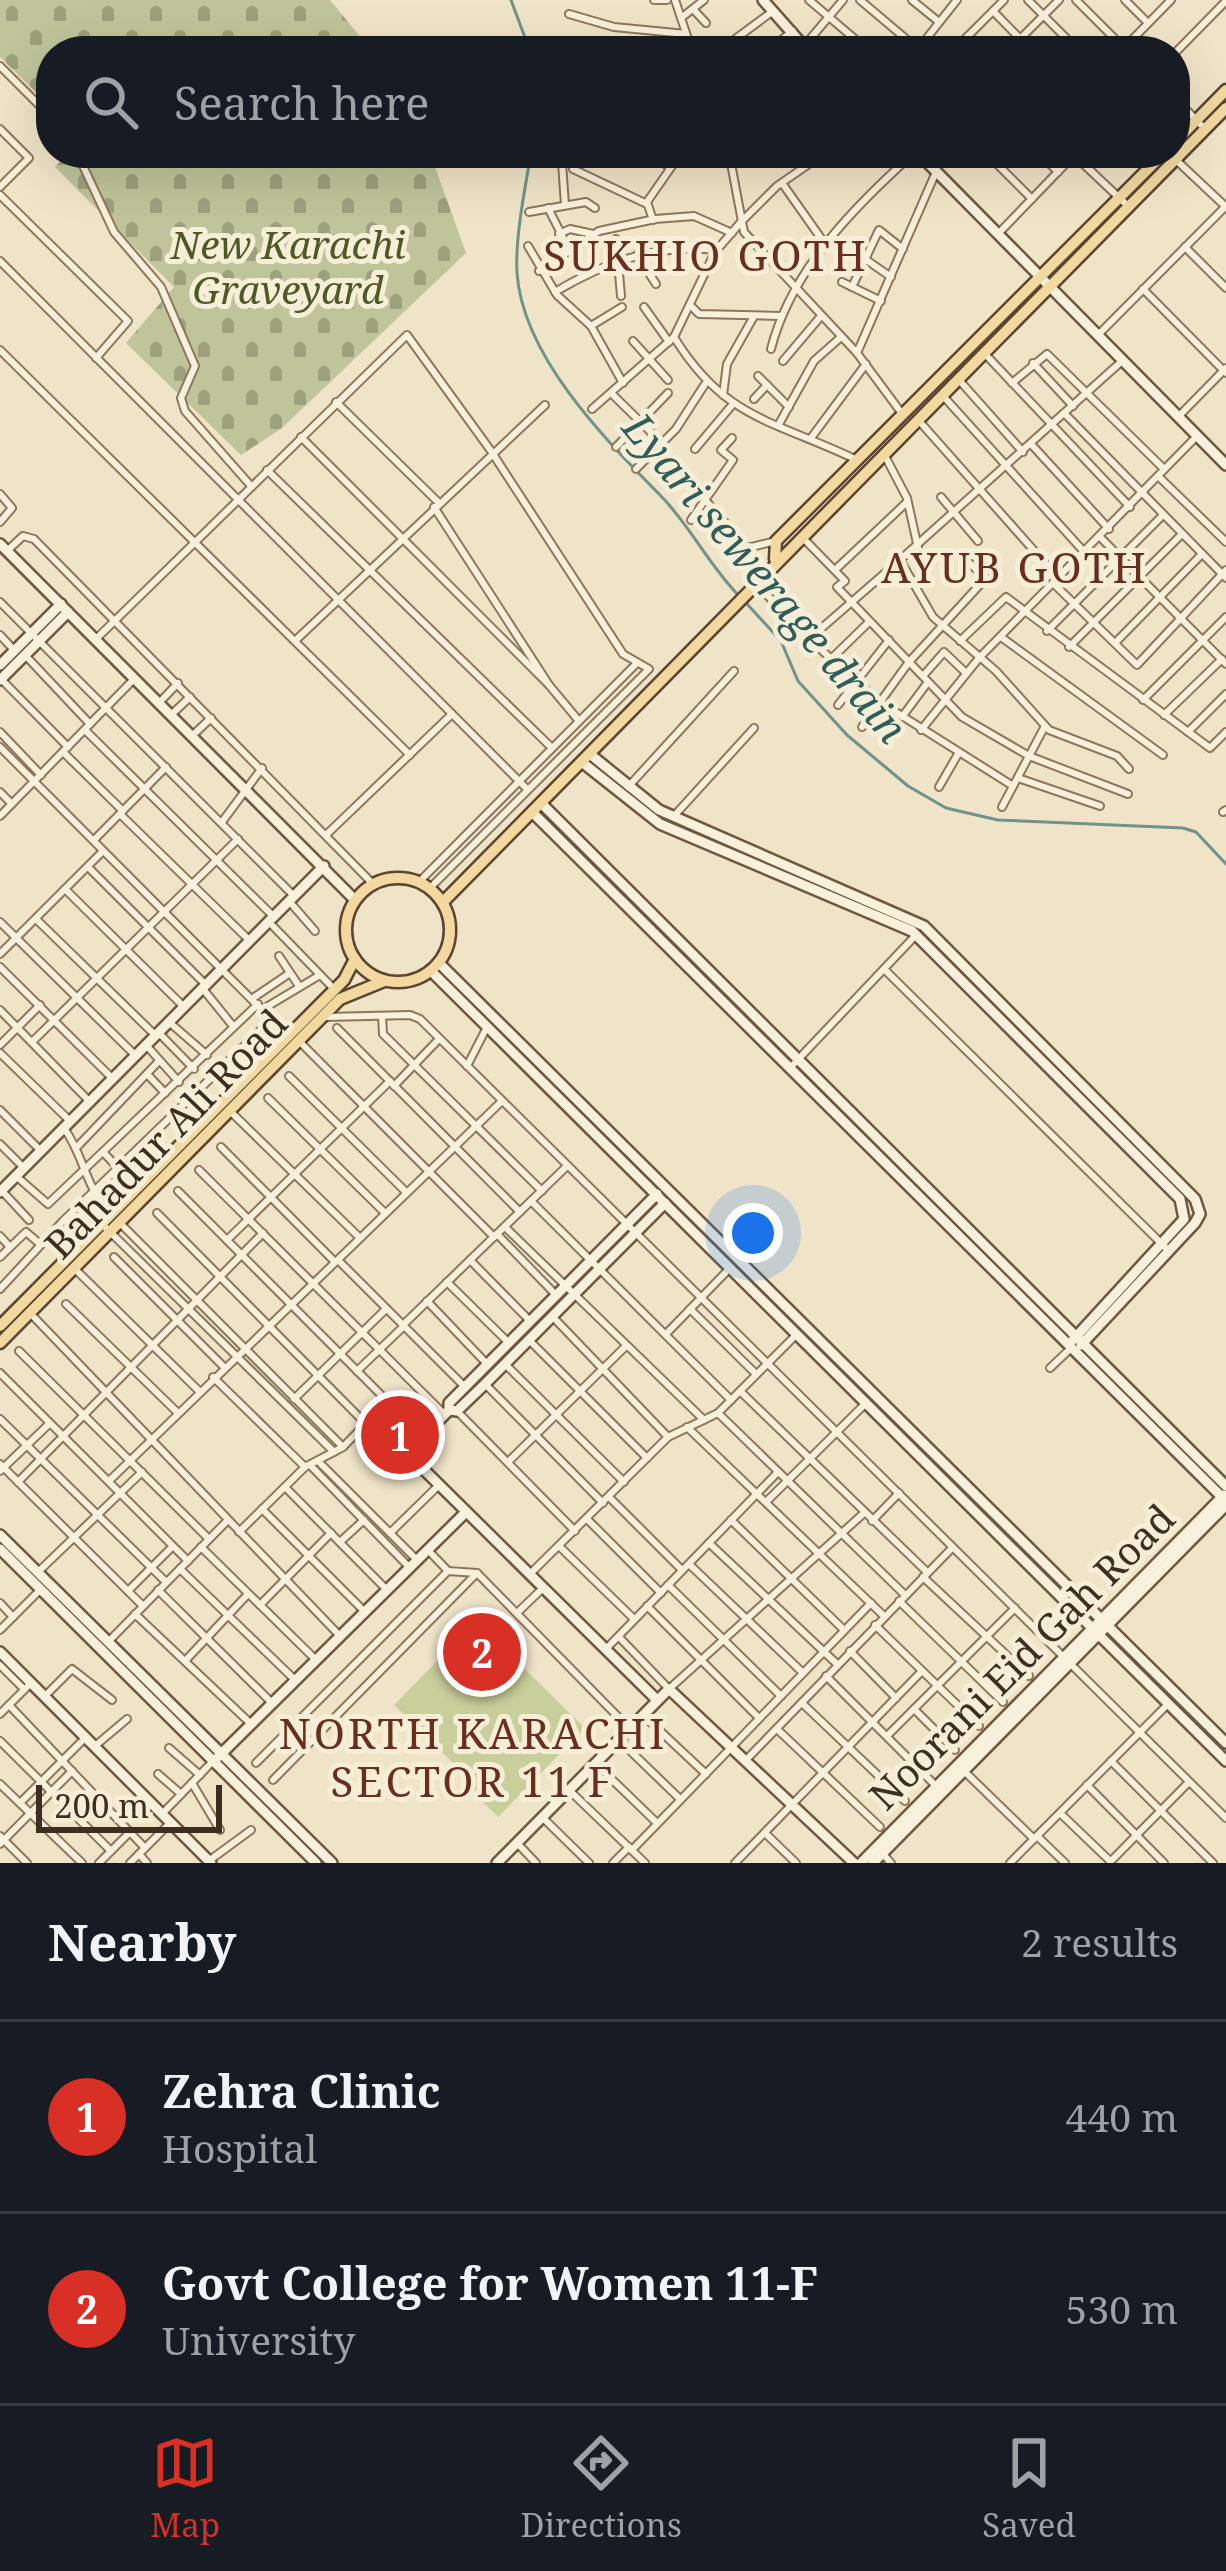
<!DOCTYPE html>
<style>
:root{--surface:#171b24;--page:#242831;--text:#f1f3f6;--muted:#9ea1a6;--line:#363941;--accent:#d93025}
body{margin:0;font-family:"Noto Serif",serif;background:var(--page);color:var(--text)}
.scale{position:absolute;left:36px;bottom:30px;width:186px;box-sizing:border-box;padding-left:12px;border:6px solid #3d2e20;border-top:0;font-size:33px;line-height:42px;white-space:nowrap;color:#3d2e20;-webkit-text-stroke:9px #f7eed8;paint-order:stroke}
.you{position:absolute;left:753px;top:1233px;width:42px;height:42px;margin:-30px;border:9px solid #fff;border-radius:50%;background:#1a73e8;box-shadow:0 0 0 18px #1a73e833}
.badge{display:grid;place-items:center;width:78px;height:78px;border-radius:50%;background:var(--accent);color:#fff;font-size:39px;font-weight:700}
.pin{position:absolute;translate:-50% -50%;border:6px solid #fff;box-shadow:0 3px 12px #0006}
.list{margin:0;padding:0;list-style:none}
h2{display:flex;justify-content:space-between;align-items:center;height:156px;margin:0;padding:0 48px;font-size:51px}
h2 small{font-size:39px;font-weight:400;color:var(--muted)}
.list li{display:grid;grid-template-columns:78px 1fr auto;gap:36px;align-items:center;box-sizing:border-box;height:192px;padding:0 48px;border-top:3px solid var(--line)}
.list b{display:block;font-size:45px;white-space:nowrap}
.list p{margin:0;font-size:39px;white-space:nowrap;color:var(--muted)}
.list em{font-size:39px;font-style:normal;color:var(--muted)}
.icon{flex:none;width:66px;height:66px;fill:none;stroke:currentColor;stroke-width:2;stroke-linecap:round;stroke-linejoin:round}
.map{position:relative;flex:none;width:1226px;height:1863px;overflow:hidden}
.search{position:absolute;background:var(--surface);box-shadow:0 12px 48px #0002;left:36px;right:36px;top:36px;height:132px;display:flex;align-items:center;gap:30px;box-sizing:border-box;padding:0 42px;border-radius:48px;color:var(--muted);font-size:45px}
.sheet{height:540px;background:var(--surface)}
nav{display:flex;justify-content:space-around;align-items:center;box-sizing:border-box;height:168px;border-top:3px solid var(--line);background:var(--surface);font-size:33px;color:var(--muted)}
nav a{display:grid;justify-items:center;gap:6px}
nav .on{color:var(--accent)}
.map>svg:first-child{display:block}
.green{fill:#c9cf9b}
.cemetery{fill:url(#cemetery-stones)}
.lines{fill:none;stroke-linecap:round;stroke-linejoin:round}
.stream{stroke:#6f938a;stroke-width:3}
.street-casing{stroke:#8d765c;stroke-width:10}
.secondary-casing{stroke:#6f573f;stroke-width:14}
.primary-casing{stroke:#5b4430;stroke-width:15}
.street{stroke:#faf1dc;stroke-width:6}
.secondary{stroke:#faf1dc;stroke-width:9}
.primary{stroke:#f3d9a0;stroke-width:10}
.labels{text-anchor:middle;stroke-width:10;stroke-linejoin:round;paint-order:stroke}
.park-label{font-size:39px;font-style:italic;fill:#4d5a26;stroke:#f7eed8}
.street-label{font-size:39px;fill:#3d2e20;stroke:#f7eed8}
.neighbourhood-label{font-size:42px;letter-spacing:3px;fill:#6b2e1e;stroke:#f7eed8}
.water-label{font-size:42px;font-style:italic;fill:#2f5d5a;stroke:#f7eed8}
</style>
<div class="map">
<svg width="1226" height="1863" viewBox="0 0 1226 1863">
<defs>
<pattern id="cemetery-stones" width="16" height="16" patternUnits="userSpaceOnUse" patternTransform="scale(3)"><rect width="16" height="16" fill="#bfc49a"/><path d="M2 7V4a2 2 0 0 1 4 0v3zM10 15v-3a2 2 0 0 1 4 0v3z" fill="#9ca07d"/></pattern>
</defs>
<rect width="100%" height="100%" fill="#f0e4c8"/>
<!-- green -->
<polygon class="green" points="476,1621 585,1728 498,1817 463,1782 467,1777 394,1705"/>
<!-- cemetery -->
<g class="cemetery">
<polygon points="0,0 330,0 372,51 51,51 51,107 0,57"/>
<polygon points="68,153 430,153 466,253 282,428 241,455 126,343 174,287 55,167"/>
</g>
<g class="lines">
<!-- stream -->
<g class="stream">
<polyline points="511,0 530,51"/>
<path d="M 531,153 C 525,189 515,237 517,273 C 523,357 605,439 660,495 C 690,525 709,566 740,597"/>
<polyline points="747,604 781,641 798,681 847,735 908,786 946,808 998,820 1183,828 1196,832 1226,864"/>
</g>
<defs>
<g id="street">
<polyline points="654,0 667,0"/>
<polyline points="675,0 692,51"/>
<polyline points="809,0 869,51"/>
<polyline points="860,0 918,49"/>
<polyline points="912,0 939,22"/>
<polyline points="1028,0 1079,51"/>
<polyline points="1076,0 1127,51"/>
<polyline points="1125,0 1148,23"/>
<polyline points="693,9 706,23"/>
<polyline points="993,11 1032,51"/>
<polyline points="569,14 614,27 686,34"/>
<polyline points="681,18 704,0"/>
<polyline points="968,36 983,51"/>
<polyline points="1020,39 1059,0"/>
<polyline points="585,42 626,51"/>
<polyline points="805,45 843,0"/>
<polyline points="919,48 957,0"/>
<polyline points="674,51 691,47"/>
<polyline points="719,51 773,11"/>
<polyline points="767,51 793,31"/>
<polyline points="953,51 1004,0"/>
<polyline points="1121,51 1171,0"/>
<polyline points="1175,53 1226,1"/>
<polyline points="0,66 51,117"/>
<polyline points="1175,98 1205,129"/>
<polyline points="0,129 29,158 0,187"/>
<polyline points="77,153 114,232 161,287 195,366 181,398 185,411 251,486"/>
<polyline points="647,153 668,166"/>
<polyline points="729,153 744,232 857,353 903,415"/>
<polyline points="986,153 1032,199"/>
<polyline points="1039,153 1058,172"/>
<polyline points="556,156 582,153"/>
<polyline points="1075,156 1129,207"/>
<polyline points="1175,159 1225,206"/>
<polyline points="562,163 565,205"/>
<polyline points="573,169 647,204"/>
<polyline points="782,183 825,244"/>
<polyline points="0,195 128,321 96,358"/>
<polyline points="548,208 570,251"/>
<polyline points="529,212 586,202 595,208"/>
<polyline points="653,220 647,202 681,153"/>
<polyline points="559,234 570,229 593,234"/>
<polyline points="997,235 1076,153"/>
<polyline points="616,239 621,296"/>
<polyline points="528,246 557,295 591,326 623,383"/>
<polyline points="1185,247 1226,288"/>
<polyline points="637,255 656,284"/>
<polyline points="865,259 891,277"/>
<polyline points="0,261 527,789"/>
<polyline points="539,271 599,231 655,219 694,216 732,233"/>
<polyline points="842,282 881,301"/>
<polyline points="852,287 879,230 903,249"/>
<polyline points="1143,289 1226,373"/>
<path d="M 555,292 C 605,262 656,244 716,250"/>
<polyline points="644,307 669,342"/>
<polyline points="692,307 699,314 780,316"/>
<polyline points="591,326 622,307"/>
<polyline points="1097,336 1226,206"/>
<path d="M 674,337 C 725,420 774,420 857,460"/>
<polyline points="633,341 668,380"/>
<path d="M 771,349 C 791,270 855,206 914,153"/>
<polyline points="0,350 410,755"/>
<polyline points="857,353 936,172"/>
<polyline points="986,355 1130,507"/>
<polyline points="783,361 821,316"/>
<polyline points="1122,361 900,560 933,617 996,671 1049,730 1117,756 1129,769"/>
<polyline points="1033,363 1073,406"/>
<polyline points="758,376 789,407"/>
<polyline points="960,381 1023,452"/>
<polyline points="1012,383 1047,354 1164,469"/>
<polyline points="611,393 663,444"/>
<polyline points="723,395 727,364 753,318"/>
<polyline points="944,397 1086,554"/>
<polyline points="754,399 767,385"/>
<polyline points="336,402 438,502"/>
<polyline points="592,409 674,337 715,252 741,222 777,186 825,153"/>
<polyline points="1065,414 1226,578"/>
<polyline points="1178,417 1226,368"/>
<polyline points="920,422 1060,580"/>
<polyline points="779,424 814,361 841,337"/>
<polyline points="301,437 549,685"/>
<polyline points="811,438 866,364"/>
<polyline points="1031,444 1109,529"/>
<polyline points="616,447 668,393"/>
<polyline points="695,449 733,404"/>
<polyline points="885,456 907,498 918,548"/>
<polyline points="636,469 676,429 705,384"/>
<polyline points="267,470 552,748"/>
<polyline points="1158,476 1226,542"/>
<polyline points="0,494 12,508 0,522"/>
<polyline points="941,497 978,541"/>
<polyline points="707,502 747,548 776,541"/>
<polyline points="434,507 549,685 579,721"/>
<polyline points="691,520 733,460 721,450 732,438"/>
<polyline points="804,539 845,581 837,587 962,717 1029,756 1128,794"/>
<polyline points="1102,539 1226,664"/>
<polyline points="7,551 23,536 34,539 373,884"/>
<polyline points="900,560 809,639 880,702 1013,786"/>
<polyline points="835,570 906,503"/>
<polyline points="769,572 767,595 809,639"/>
<polyline points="1055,585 1137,665 1226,570"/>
<polyline points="0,602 294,896"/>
<polyline points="1047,631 1163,515"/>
<polyline points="0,635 14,650"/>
<polyline points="1001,637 1163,755"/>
<polyline points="297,639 545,405"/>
<polyline points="95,640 407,335 491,451 623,654 649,669 430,888"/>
<polyline points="960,641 1006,597 1210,748 1226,732"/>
<polyline points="1115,643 1202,554"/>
<polyline points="1069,647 1181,535"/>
<polyline points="25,655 90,724"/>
<polyline points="829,661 869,622"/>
<polyline points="923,676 944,652 966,673"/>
<polyline points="0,678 68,747"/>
<polyline points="1143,700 1226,617"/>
<polyline points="158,704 178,683"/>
<polyline points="838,705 889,640"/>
<polyline points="171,715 190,697"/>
<polyline points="1164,715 1222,659"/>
<polyline points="902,717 928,682"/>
<polyline points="862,727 909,662 986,578 966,560"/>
<polyline points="85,730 274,917"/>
<polyline points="921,730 979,658 1197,436"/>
<polyline points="0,732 41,775"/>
<polyline points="1188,732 1226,694"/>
<polyline points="192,736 211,718"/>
<polyline points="0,747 289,1037"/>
<polyline points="63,752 123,811"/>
<polyline points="1018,778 1100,806"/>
<polyline points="628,787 734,671"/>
<polyline points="939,787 958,754"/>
<polyline points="0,792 12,804"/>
<polyline points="1002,807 1045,726"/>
<polyline points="1223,812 1226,810"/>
<polyline points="120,814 250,941"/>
<polyline points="0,816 133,680"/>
<polyline points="674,816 754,728"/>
<polyline points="222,822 262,768"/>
<polyline points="327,834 452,714"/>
<polyline points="94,840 166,767"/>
<polyline points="88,867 206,985"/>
<polyline points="419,882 636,664"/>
<polyline points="65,889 184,1007"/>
<polyline points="289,901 315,931"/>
<polyline points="36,919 156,1036"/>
<polyline points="0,922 136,1056"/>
<polyline points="270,923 334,989"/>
<polyline points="0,954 103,851"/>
<polyline points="279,956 299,986"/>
<polyline points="0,967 113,1079"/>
<polyline points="884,969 1169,1251"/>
<polyline points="203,989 233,1026"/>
<polyline points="253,998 290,973"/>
<polyline points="263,1009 320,975"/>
<polyline points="0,1010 90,1102"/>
<polyline points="382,1016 383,1034 542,1191"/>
<polyline points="326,1017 410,1015 420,1019 1226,1818"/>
<polyline points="169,1022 207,1055"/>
<polyline points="337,1028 520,1212"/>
<polyline points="159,1033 194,1069"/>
<polyline points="299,1041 494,1237"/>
<polyline points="32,1042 238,839"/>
<polyline points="0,1045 40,1005"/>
<polyline points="146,1045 179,1082"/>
<polyline points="0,1053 70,1121"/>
<polyline points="467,1066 487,1027"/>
<polyline points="790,1068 916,935"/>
<polyline points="147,1074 165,1093"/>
<polyline points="289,1076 406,1192"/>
<polyline points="394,1086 439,1039"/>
<polyline points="268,1098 385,1213"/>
<polyline points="0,1110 41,1151"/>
<polyline points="230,1111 360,1238"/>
<path d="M 64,1128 C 85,1158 84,1184 109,1212"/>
<polyline points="0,1144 23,1167"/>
<polyline points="77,1147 159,1061"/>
<polyline points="221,1147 335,1262"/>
<polyline points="103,1152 119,1169"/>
<polyline points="199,1170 444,1414"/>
<polyline points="16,1176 48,1204 258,1004"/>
<polyline points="178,1191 422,1436"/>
<polyline points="3,1192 29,1220"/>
<polyline points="531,1201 731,1400"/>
<polyline points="157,1213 366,1424"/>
<polyline points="119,1222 343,1447"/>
<polyline points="101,1223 334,1452"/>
<polyline points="505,1227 704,1420"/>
<polyline points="497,1234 556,1295"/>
<polyline points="0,1236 10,1247"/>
<polyline points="227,1240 390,1081"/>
<polyline points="0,1257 26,1232 40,1244"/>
<polyline points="114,1257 224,1367"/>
<polyline points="338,1260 465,1387"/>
<polyline points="470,1260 530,1321"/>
<polyline points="75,1269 199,1391"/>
<polyline points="447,1282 509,1343"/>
<polyline points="0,1289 63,1221 272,1019"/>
<polyline points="427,1301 487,1364"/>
<polyline points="66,1304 177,1412"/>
<polyline points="690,1309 756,1374"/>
<polyline points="31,1314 339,1635"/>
<polyline points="552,1316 668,1437"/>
<polyline points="403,1325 567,1166"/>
<polyline points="666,1334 730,1268"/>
<polyline points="529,1340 647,1458"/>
<polyline points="19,1351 209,1539"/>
<polyline points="505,1364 624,1482"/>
<polyline points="1050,1368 1070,1349"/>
<polyline points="357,1371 404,1326"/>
<polyline points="0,1373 188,1561"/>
<polyline points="213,1377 305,1467"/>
<polyline points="485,1384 603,1503"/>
<polyline points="740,1391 927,1572"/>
<polyline points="294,1399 386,1309"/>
<polyline points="456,1410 575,1531"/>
<polyline points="718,1413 905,1595"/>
<polyline points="0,1419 166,1582"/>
<polyline points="687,1427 884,1616"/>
<polyline points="361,1430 386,1454 414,1428"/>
<polyline points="318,1461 416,1559"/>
<polyline points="508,1462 625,1347"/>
<polyline points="0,1464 143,1606"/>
<polyline points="311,1466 409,1567"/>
<polyline points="0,1471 49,1424"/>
<polyline points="109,1481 502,1101"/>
<polyline points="18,1482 263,1233"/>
<polyline points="285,1487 386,1589"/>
<polyline points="609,1497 682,1570"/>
<polyline points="767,1501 865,1404"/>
<polyline points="262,1509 364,1611"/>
<polyline points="587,1519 661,1593"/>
<polyline points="731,1520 844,1630"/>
<polyline points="872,1521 899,1493"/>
<polyline points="239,1532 305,1467 343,1447 387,1402"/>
<polyline points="390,1533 439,1485"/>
<polyline points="340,1542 364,1520"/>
<polyline points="709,1543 837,1664"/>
<polyline points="559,1546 634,1619"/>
<polyline points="201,1547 315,1659"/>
<polyline points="427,1549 448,1571"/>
<polyline points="689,1564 802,1672"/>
<polyline points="180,1569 294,1679"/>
<polyline points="37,1573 142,1472"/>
<polyline points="530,1574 668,1437 718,1413 797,1334"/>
<polyline points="923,1577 1029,1676"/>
<polyline points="668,1585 781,1696"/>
<polyline points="158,1590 271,1702"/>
<polyline points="128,1591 172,1547"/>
<polyline points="899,1601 1003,1702"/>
<polyline points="0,1603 13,1617"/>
<polyline points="260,1605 331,1533"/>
<polyline points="647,1606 759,1718"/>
<polyline points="517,1613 543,1588"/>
<polyline points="135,1614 250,1723"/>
<polyline points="875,1625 979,1726"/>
<polyline points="0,1630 40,1590"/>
<polyline points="619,1637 669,1689 864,1513"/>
<polyline points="108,1642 227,1521"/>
<polyline points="605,1650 778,1472"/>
<polyline points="850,1651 896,1698"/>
<polyline points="185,1661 248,1594"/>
<polyline points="0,1665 24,1689"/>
<polyline points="826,1676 936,1786"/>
<polyline points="45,1696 72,1669 112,1700"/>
<polyline points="803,1704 905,1801"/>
<polyline points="9,1705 145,1848"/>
<polyline points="914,1709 955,1750"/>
<polyline points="0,1714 31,1683"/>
<polyline points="643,1715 706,1774"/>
<polyline points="777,1729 880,1827"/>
<polyline points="887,1736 1015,1608"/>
<polyline points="618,1739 680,1799"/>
<polyline points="0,1741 111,1851"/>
<polyline points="95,1746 127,1719"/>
<polyline points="169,1748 200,1775"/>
<polyline points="746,1760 952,1548"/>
<polyline points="1111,1761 1213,1863"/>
<polyline points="256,1763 448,1571 477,1573 629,1728"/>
<polyline points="595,1763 657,1823"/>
<polyline points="964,1771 1034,1839"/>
<polyline points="158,1774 181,1794"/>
<polyline points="273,1780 477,1573"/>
<polyline points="192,1783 220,1830"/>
<polyline points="0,1784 82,1863"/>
<polyline points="1087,1785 1164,1863"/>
<polyline points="570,1791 645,1863"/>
<polyline points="20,1803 85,1738"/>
<polyline points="163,1813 213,1761"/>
<polyline points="1060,1813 1109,1860"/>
<polyline points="542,1817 589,1863"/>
<polyline points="765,1833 796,1863"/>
<polyline points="0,1836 27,1863"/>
<polyline points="1037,1836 1065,1863"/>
<polyline points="0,1844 72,1771"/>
<polyline points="518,1844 536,1863"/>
<polyline points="632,1850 871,1603"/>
<polyline points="139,1854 147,1863"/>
<polyline points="883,1854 891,1863"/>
<polyline points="210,1860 251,1830"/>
<polyline points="1110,1862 1189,1782"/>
<polyline points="99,1863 130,1832"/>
<polyline points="130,1863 170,1823"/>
<polyline points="613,1863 629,1847"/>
<polyline points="735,1863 922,1671"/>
<polyline points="1010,1863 1168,1704"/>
</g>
<g id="secondary">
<polyline points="763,0 808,51"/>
<polyline points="918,153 1226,465"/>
<polyline points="0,544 355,900"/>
<polyline points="0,665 61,604"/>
<polyline points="0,680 68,612"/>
<polyline points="591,755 659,810 924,926 1195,1199 1200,1214 1195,1223 1081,1345"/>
<polyline points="583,763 660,824 912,931 1180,1199 1184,1219 1073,1340"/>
<polyline points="542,804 1226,1486"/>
<polyline points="533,813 1226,1501"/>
<polyline points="439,963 1226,1743"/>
<polyline points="431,971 1226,1761"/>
<polyline points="0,1192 324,866"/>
<polyline points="657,1194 449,1403 449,1410 407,1453 657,1700"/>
<polyline points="449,1410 457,1411 485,1384 665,1203"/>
<polyline points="0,1535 332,1863"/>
<polyline points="0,1549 316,1863"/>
<polyline points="0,1652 211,1863"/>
<polyline points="218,1757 466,1512"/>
<polyline points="497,1863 669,1689 854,1863"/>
<polyline points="861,1863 1224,1495"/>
<polyline points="873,1863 1226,1505"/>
</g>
<g id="primary">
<polyline points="1175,142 1226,90"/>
<polyline points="775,559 776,541 1164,153"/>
<circle cx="398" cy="930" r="52"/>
<polyline points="443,902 1226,108"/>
<polyline points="0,1326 344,980 355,959"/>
<polyline points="0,1343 340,999 384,981"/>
</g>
</defs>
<!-- street casing -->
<use href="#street" class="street-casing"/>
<!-- secondary casing -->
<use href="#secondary" class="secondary-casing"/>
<!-- primary casing -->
<use href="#primary" class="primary-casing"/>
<!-- street -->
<use href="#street" class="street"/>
<!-- secondary -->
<use href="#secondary" class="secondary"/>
<!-- primary -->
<use href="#primary" class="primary"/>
</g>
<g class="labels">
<!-- park labels -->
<g class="park-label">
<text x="288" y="259">New Karachi<tspan x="288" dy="45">Graveyard</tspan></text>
</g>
<!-- street labels -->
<g class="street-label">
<text transform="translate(166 1134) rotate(-46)" y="14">Bahadur Ali Road</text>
<text transform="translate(1022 1657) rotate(-45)" y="14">Noorani Eid Gah Road</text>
</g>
<!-- neighbourhood labels -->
<g class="neighbourhood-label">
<text x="706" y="271">SUKHIO GOTH</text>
<text x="1015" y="583">AYUB GOTH</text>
<text x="473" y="1749">NORTH KARACHI<tspan x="473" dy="48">SECTOR 11 F</tspan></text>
</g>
<!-- water labels -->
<g class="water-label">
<text transform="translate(765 578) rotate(50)" y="15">Lyari sewerage drain</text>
</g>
</g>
</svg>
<div class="scale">200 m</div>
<div class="you"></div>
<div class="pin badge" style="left:400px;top:1435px">1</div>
<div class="pin badge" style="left:482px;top:1652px">2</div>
<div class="search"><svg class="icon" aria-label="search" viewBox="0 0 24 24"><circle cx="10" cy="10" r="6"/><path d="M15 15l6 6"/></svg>Search here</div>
</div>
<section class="sheet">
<h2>Nearby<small>2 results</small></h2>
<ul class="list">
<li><span class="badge">1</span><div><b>Zehra Clinic</b><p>Hospital</p></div><em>440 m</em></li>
<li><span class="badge">2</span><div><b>Govt College for Women 11-F</b><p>University</p></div><em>530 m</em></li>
</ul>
</section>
<nav>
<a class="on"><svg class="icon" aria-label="map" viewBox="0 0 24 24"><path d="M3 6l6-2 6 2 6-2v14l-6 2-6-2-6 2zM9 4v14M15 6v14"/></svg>Map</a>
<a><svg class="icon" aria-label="directions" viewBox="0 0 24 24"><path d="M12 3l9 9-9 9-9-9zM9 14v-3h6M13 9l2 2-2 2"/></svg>Directions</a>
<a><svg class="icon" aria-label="saved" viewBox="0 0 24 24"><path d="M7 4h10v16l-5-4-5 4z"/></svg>Saved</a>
</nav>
